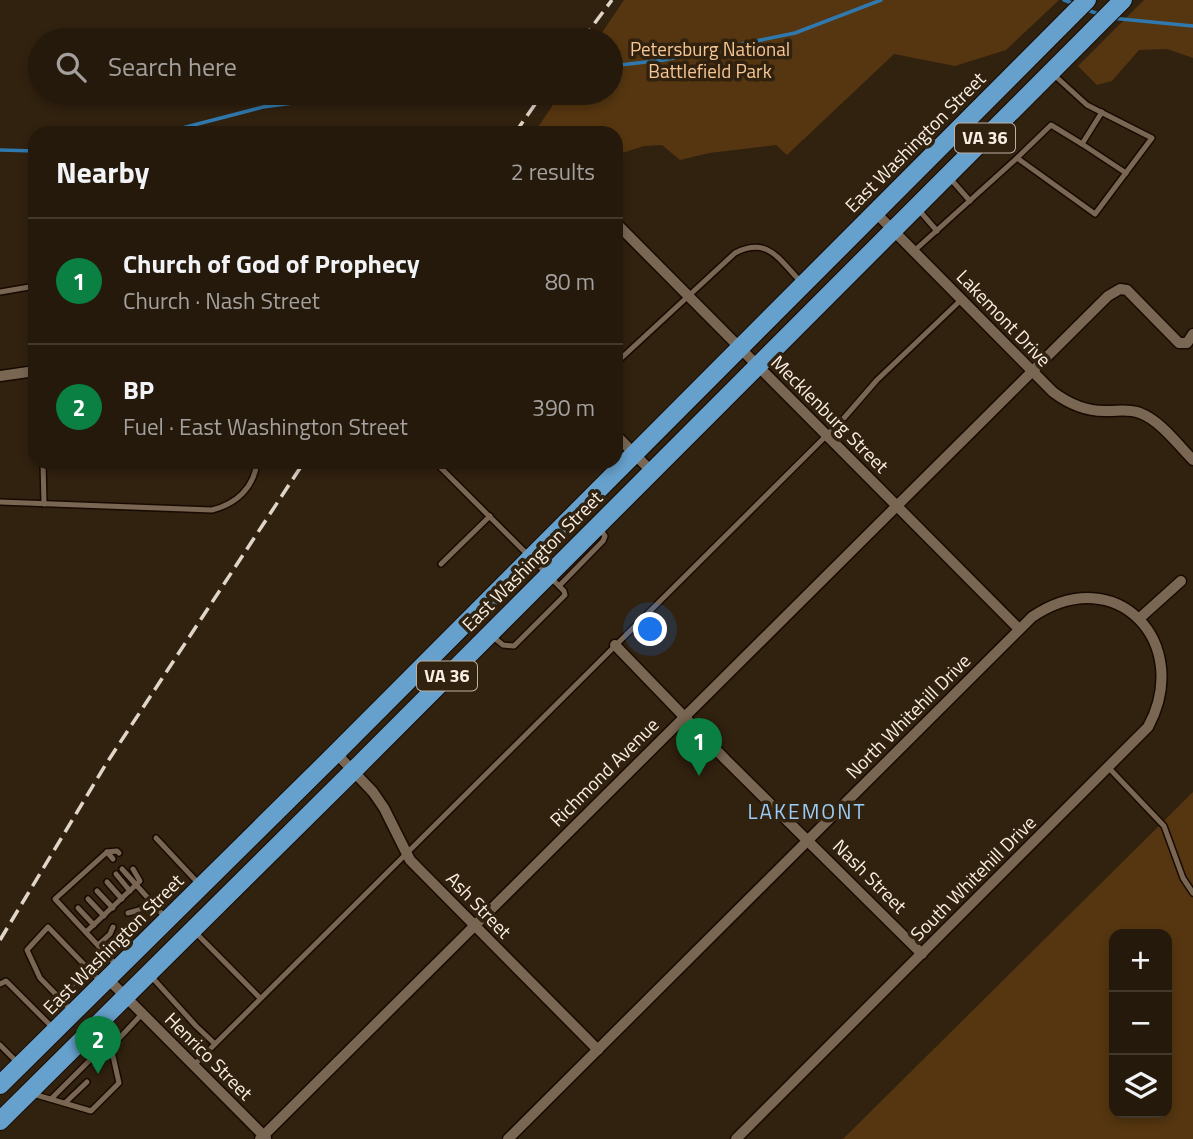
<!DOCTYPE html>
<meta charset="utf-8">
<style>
:root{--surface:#25190b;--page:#312619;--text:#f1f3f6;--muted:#a3a09d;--line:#42382c;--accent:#0b8043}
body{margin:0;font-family:"Titillium Web",sans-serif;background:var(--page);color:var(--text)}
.controls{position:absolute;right:21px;bottom:21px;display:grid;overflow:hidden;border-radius:14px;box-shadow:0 4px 10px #0003}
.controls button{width:63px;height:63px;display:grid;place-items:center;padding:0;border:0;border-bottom:2px solid var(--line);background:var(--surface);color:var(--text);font:35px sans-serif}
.you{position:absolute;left:651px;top:630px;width:24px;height:24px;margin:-18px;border:5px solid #fff;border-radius:50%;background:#1a73e8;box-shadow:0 0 0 10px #1a73e833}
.badge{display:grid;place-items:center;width:46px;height:46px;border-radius:50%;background:var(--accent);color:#fff;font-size:23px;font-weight:700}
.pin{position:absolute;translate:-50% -58px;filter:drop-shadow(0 2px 4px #0008)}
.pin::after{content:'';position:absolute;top:37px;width:24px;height:21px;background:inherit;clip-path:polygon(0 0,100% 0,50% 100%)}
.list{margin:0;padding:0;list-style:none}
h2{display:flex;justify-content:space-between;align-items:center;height:91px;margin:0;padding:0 28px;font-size:30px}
h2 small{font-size:23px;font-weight:400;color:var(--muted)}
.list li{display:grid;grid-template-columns:46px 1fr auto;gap:21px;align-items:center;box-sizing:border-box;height:126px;padding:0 28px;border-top:2px solid var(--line)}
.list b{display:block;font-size:26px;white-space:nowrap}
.list p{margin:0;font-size:23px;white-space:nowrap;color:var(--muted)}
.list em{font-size:23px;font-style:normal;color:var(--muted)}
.icon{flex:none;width:38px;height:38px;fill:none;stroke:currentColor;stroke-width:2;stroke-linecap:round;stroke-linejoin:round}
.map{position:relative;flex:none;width:1193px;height:1139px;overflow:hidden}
.search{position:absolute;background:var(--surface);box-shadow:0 4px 10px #0003;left:28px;top:28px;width:595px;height:77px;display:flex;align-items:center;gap:18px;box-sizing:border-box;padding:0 24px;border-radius:38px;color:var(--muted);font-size:26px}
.panel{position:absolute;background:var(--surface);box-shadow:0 4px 10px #0003;left:28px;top:126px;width:595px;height:343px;border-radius:21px}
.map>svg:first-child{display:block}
.green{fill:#553610;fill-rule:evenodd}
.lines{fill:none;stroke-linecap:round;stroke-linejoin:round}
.stream{stroke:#3079af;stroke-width:3.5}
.service-casing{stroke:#180a00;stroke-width:8}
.minor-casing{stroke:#180a00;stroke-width:13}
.trunk-casing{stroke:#180a00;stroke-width:20}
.service{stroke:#796653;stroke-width:5}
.minor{stroke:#796653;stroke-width:10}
.trunk{stroke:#66a0cc;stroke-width:18}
.rail{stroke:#e0d5c9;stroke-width:3.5;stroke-dasharray:14 7;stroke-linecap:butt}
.labels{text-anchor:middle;stroke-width:7;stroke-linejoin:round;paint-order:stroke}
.shield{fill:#31210f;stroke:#bdb0a3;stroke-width:2}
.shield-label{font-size:18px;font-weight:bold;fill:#f9eee3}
.park-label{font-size:19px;fill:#f6c695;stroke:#31210f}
.street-label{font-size:19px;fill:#f9eee3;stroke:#31210f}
.neighbourhood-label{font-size:21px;letter-spacing:2px;fill:#99ccf6;stroke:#31210f}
</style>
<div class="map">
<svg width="1193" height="1139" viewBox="0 0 1193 1139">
<rect width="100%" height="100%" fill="#31210f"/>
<!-- green -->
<g class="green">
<polygon points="624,0 1059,0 1006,50 955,66 894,54 787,155 776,145 709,153 680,160 662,145 644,146 616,155 616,133 534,133 561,93 611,93 611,40 597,40"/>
<polygon points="1144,0 1193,0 1193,58 1167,49 1139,50 1112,81 1097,85 1078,66"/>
<path d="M 1193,792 L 1193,1139 L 843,1139 L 1171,814 ZM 1114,934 L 1167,934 L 1167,1113 L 1114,1113 Z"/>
</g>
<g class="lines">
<!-- stream -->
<g class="stream">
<polyline points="1064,0 1075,4"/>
<polyline points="1085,9 1101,15"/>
<polyline points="1111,18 1193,26"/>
<polyline points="611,66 664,60 795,33 881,0"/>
<polyline points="163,133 263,107 368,93"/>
<polyline points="0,150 35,151"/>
</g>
<defs>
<g id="service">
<polyline points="1082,144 1126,173"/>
<polyline points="1017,158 1051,125 1082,144 1102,112"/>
<polyline points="949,177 970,201"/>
<polyline points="918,209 937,231"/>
<polyline points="914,251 1017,158 1095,214 1152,138 1087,105 1053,74"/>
<polyline points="0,292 35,286"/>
<path d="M 616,363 L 735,253 C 769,236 779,260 802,283"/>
<polyline points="43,462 44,504"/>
<polyline points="435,462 564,591 565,595 514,646 503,645 492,636"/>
<path d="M 0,502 L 212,510 C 236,504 254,488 257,462"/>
<polyline points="441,564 490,516"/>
<polyline points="559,586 603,541 605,536 600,529"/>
<polyline points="1108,767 1164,826 1183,878 1193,893"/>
<polyline points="156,838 199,884"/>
<polyline points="107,852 117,851 119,853"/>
<polyline points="113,859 107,852 55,899 117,966"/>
<polyline points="122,869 164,916"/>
<polyline points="116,874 130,891"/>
<polyline points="107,882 122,899"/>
<polyline points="97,891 113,908"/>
<polyline points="88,899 104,916"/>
<polyline points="78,908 94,925"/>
<polyline points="128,913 139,910 150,900"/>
<polyline points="86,932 140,881 133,869"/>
<polyline points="196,933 260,998"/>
<polyline points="98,945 110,934 113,927"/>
<polyline points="150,975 196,1026 215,1044"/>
<polyline points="0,984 6,981 53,1028"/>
<polyline points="59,998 89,969"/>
<polyline points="71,1010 40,978 27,950 48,927 100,981"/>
<polyline points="0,1045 17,1062"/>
<polyline points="193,1066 844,418 877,380 962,299"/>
<polyline points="33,1094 91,1111 119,1083 111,1047 142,1014"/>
<polyline points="51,1099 109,1041 111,1047"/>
<polyline points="65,1103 87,1082"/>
</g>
<g id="minor">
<path d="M 875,212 L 1053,392 C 1069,404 1087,412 1108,411 C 1120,411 1129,409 1140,413 C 1161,421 1178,445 1193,460"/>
<polyline points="616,223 1019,629"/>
<polyline points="0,376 35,371"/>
<polyline points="616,435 652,472"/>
<polyline points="1141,617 1181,581"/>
<polyline points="615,645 726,760 922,954"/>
<polyline points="336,753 373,792 384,808 410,860 598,1050"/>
<polyline points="108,979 266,1138"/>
<polyline points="260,1139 1108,296 1120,289 1127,290 1179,343 1187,343 1193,334"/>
<path d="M 508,1139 L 1032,617 C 1118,559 1193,645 1148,727 L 736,1139"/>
</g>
<g id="trunk">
<polyline points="0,1085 336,753 1087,0"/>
<polyline points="0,1121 353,771 1123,0"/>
</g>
</defs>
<!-- service casing -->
<use href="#service" class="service-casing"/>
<!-- minor casing -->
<use href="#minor" class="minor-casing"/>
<!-- trunk casing -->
<use href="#trunk" class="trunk-casing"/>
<!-- service -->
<use href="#service" class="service"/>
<!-- minor -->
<use href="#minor" class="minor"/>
<!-- trunk -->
<use href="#trunk" class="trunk"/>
<!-- rail -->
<g class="rail">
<polyline points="582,40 612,0"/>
<polyline points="515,133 543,93"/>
<polyline points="0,940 106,764 304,462"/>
</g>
</g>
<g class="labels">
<!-- shield labels -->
<g class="shield">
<rect x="955" y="123.5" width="60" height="29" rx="5"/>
<rect x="417" y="661.5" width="60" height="29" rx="5"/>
</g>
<g class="shield-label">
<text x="985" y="144">VA 36</text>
<text x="447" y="682">VA 36</text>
</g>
<!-- park labels -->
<g class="park-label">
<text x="710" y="56">Petersburg National<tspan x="710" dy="22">Battlefield Park</tspan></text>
</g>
<!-- street labels -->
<g class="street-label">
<text transform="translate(915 142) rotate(-45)" y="7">East Washington Street</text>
<text transform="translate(1004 318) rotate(46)" y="7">Lakemont Drive</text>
<text transform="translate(830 414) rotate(45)" y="7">Mecklenburg Street</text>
<text transform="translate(532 561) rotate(-45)" y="7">East Washington Street</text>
<text transform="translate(908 716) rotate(-45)" y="7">North Whitehill Drive</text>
<text transform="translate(604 772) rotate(-45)" y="7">Richmond Avenue</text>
<text transform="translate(870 876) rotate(45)" y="7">Nash Street</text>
<text transform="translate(973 878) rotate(-45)" y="7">South Whitehill Drive</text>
<text transform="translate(479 905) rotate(46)" y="7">Ash Street</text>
<text transform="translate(113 944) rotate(-45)" y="7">East Washington Street</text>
<text transform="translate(209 1056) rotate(45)" y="7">Henrico Street</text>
</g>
<!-- neighbourhood labels -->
<g class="neighbourhood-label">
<text x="807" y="819">LAKEMONT</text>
</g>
</g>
</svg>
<div class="controls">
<button>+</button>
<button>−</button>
<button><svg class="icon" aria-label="layers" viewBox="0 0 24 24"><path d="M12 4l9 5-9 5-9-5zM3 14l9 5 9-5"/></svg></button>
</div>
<div class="you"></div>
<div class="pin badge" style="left:699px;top:776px">1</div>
<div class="pin badge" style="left:98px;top:1074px">2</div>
<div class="search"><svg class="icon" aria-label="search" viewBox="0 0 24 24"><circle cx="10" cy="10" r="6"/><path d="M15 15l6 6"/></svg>Search here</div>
<section class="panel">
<h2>Nearby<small>2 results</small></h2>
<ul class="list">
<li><span class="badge">1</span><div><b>Church of God of Prophecy</b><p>Church · Nash Street</p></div><em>80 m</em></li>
<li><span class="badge">2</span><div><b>BP</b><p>Fuel · East Washington Street</p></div><em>390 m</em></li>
</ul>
</section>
</div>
